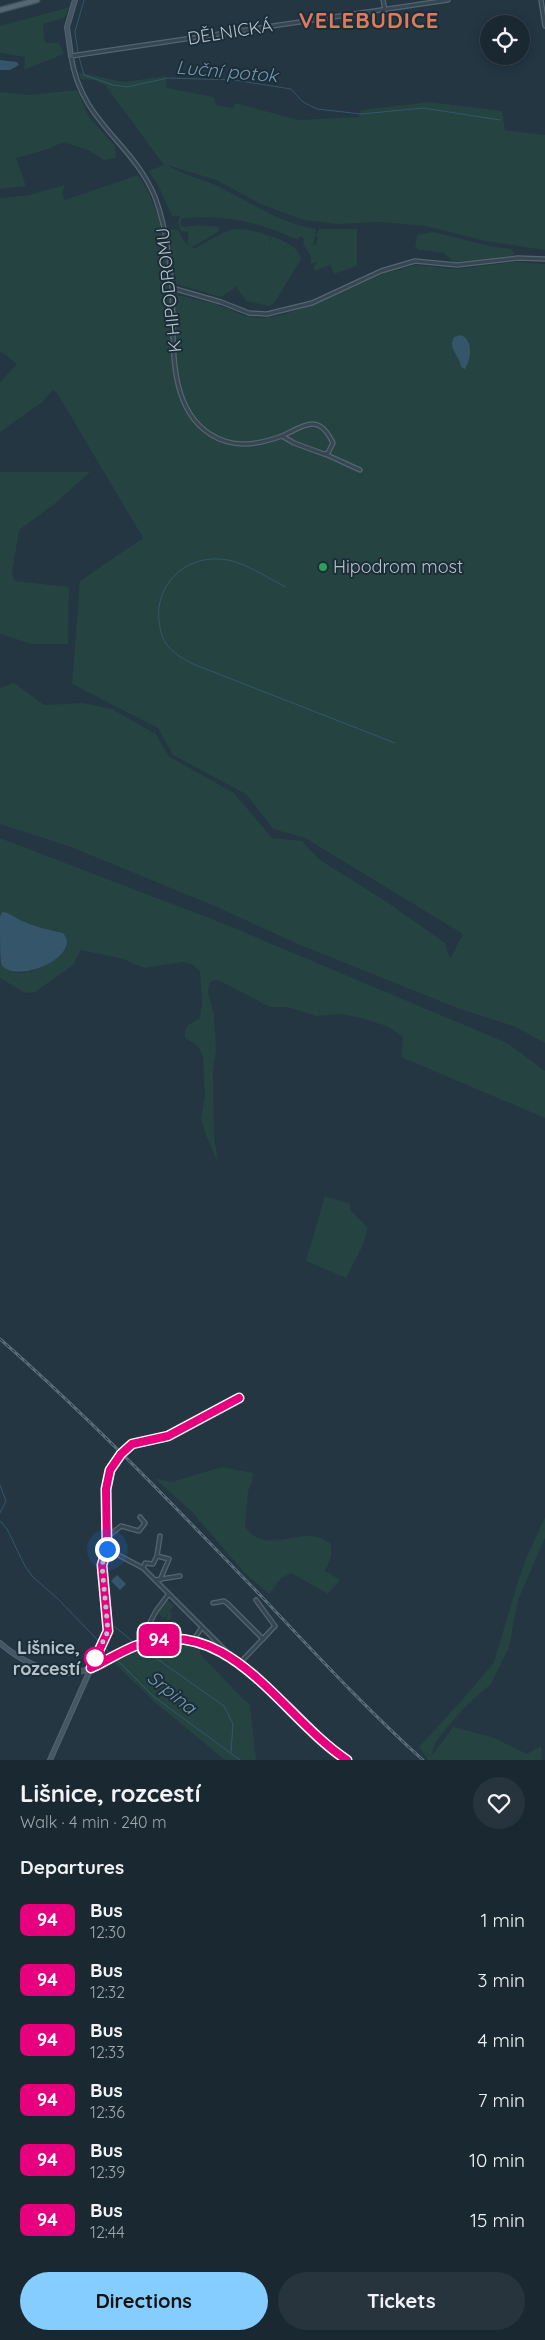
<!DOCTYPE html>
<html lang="en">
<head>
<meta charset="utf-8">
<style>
	:root { --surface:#1a2832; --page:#27343e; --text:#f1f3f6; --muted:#9fa6ac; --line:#38444d; --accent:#86cdff }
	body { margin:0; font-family:Quicksand,sans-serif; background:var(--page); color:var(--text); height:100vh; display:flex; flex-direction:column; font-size:19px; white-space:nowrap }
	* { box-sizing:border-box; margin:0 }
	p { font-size:16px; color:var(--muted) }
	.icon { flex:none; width:28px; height:28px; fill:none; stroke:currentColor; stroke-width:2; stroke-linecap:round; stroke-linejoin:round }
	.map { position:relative; height:1760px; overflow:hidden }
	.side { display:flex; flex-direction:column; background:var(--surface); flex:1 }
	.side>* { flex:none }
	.badge { padding:0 10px; border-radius:8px; font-size:18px; line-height:32px }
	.fabs { position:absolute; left:480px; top:15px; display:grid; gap:10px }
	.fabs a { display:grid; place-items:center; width:50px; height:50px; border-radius:50%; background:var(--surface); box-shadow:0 2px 12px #0003,0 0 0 1px var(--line); font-size:25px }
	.you { position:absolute; width:25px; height:25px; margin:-12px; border:4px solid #fff; border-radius:50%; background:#1a73e8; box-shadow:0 0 0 8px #1a73e833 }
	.map>.badge { position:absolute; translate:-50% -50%; box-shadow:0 0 0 2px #fff }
	h2 { padding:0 20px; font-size:19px; line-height:45px }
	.round { display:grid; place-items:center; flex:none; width:52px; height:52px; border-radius:26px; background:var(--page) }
	.summary { display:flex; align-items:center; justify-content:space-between; height:85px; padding:0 20px }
	h1 { font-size:24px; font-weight:800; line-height:38px }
	.primary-button { display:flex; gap:10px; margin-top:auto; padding:10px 20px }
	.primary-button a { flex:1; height:58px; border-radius:30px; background:var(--accent); color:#111; font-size:20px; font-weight:800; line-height:58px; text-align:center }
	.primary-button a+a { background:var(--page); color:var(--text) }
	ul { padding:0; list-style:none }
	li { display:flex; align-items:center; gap:15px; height:60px; padding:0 20px }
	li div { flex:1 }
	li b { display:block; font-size:19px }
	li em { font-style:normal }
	li .badge { min-width:55px; font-weight:700; text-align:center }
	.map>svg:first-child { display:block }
</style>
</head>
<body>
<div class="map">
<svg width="545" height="1760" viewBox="0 0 545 1760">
	<rect width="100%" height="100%" fill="#233642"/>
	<g fill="#254341">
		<polygon points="70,7 64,18 43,24 45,43 59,43 64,54 24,70 25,57 0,53 0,26"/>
		<path d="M 78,72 L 124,82 L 166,76 L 167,88 L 214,97 L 216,105 L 233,108 L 236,103 L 298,120 L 358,117 L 361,110 L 430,102 L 502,111 L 505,130 L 545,135 L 545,250 L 485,241 L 426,226 L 381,222 L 337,224 L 304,220 L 263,205 L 216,180 L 167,165 C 179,173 198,178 213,184 C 247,200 278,223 316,229 L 313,245 L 316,245 L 318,237 L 315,236 L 319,229 L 357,229 L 357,266 L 334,274 L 330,265 L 315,271 L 313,267 L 317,262 L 311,264 L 311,256 L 303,244 L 304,239 L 301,236 L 298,239 L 293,238 C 261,222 217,213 181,219 L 181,225 L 184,227 L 199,225 L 220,227 L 218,232 L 192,247 L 194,249 C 229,230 229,222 270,236 L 269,246 L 271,236 C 283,241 299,246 301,259 L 275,302 L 270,306 L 246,301 L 237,288 L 239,285 L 221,297 L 176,284 L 169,229 L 178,230 L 184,241 L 189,246 L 187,242 L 189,235 L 188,232 L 181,231 L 178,222 L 180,216 L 172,216 L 158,185 L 148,171 L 164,165 L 105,85 L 93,80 L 81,79 Z"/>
		<polygon points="77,90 89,117 115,146 116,158 104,160 88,150 64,142 45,150 16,158 26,186 0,189 0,92 29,95"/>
		<path d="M 138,175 C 164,213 165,248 169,293 L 216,304 L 245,316 L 260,318 L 277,316 L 308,307 L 385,273 L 417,265 L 456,269 L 515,262 L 545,264 L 545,1043 L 516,1027 L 457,1008 L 293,942 L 217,907 L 71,847 L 0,824 L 0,688 L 14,683 L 44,705 L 83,703 L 112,709 L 156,734 L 168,756 L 234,793 L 272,838 L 302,841 L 320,860 L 387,902 L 445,943 L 450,959 L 463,934 L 305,838 L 273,829 L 246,794 L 173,755 L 158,728 L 72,684 L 80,581 L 143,538 L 57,393 L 53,390 L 41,403 L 0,432 L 0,382 L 17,364 L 0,351 L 0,198 L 29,195 L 65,185 L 62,194 L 65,200 Z"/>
		<polygon points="433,232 489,246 511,249 515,254 511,256 453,262 444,253 419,250 415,247 417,235"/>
		<polygon points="0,472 90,472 52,506 19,530 12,573 15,581 69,587 68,644 32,644 0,634"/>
		<path d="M 0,838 L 222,923 L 507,1043 L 545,1071 L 545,1118 L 401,1057 L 403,1037 L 389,1027 L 361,1018 L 341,1014 L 316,1016 L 287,1007 L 270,1007 L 218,980 L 210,982 L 208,991 L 214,1015 L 216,1050 L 213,1072 L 214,1136 L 218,1162 L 206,1135 L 201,1118 L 205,1096 L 203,1056 L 198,1046 L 185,1038 C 183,1024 192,1024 200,1018 L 202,1003 L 200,971 L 191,964 L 183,962 L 144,968 L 123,959 L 81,950 L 73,965 L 35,992 L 25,993 L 0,978 L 0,962 C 5,968 13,973 21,973 C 32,974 62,958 66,948 L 63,933 C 49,930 34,926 20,920 C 14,917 9,912 2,912 L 0,917 Z"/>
		<polygon points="325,1196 350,1204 350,1210 368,1228 363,1245 346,1278 306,1261"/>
		<path d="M 222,1467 L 253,1473 L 252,1482 L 248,1491 L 245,1526 C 260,1550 285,1537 306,1536 C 315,1535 324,1539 331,1544 L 331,1557 L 325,1571 L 340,1580 L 328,1594 L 291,1573 L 281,1578 L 269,1594 L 244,1572 L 191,1511 L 154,1478 L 171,1482 Z"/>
		<polygon points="545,1517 545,1538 518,1600 509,1647 491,1684 466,1706 444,1731 435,1743 431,1757 453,1727 492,1737 527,1754 541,1746 542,1760 428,1760 419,1747 462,1700 494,1662 518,1581 527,1556"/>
		<polygon points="167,1600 174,1605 169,1612 172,1612 171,1619 168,1620 166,1619 168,1614 164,1618 157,1613"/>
		<polygon points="166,1644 190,1644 205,1648 200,1650 200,1654 245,1701 250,1704 256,1760 225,1760 157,1704 112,1661 130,1652"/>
	</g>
	<g fill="#35566a">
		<polygon points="0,60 17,62 19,65 10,70 0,70"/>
		<path d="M 461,335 C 474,341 471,359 465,369 L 461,367 C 460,355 447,349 454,337 Z"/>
		<path d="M 2,912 C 9,912 14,917 20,920 C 34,926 48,930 63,933 C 84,957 12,987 1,963 C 0,955 0,927 0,917 Z"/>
		<polygon points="117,1575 126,1584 120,1590 111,1581"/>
	</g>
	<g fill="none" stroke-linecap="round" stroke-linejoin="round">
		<g stroke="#35566a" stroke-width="1">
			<polyline points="78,52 75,32 84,0"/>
			<polyline points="79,57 84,75 113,85 127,87 168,78 234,80 291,89 303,102 317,109 361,114 423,108 500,120"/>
			<path d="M 286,587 C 265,577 243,560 219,559 C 183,557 155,586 159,621 C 160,630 162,639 168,646 C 174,654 184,659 193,664 L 395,743"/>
			<polyline points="0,1485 6,1501 0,1513"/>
			<polyline points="0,1521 7,1529 25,1566 33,1577 58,1599 112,1655"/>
			<polyline points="109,1622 137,1645"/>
			<polyline points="140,1647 224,1706 233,1724 231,1752"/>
			<polyline points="115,1658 153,1696 240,1760"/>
		</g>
		<g stroke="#55656f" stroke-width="5.5">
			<g id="street">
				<polyline points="383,0 385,10"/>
				<polyline points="541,0 545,26"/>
				<polyline points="172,288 221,302 249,313 267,314 312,303 381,271 415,261 457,265 518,258 545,259"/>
				<path d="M 282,436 C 306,425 319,413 333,443 L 328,453 L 324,454 L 294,443 L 282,436 C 257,445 233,449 210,434 C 165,405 175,337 172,290 C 170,259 166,226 155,197 C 132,141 81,123 71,56 L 448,0"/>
				<polyline points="325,454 360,470"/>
				<polyline points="106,1538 121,1526 139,1531 145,1523 140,1517"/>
				<polyline points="107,1549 143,1568 229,1654"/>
				<polyline points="157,1556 169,1559 160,1580"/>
				<polyline points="143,1568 145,1563 153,1564 157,1556 160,1536"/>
				<polyline points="155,1580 180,1576"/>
				<polyline points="213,1603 224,1601 228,1604 263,1639"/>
				<polyline points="146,1630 156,1611 168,1595"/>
				<polyline points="193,1641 202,1627"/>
				<polyline points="240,1663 275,1626 256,1600"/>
				<polyline points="91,1668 108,1631 102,1565 107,1549 107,1489 110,1470 121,1454 132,1444 167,1436 239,1398"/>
			</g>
		</g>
		<g stroke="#55656f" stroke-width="6">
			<g id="secondary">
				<polyline points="71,56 67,27 75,0"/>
				<path d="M 0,1643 C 17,1658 45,1674 69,1673 C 94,1672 113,1655 136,1646 C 171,1633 210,1640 240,1663 L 332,1750 L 347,1760"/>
				<polyline points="50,1760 91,1668"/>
			</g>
		</g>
		<g stroke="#41515b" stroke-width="7">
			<polyline id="primary" points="0,10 37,0"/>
		</g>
		<use href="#street" stroke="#374752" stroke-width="3"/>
		<use href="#secondary" stroke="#455765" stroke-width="4"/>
		<use href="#primary" stroke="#556772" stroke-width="4.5"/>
		<g stroke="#596d79" stroke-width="3">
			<path id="rail" d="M 0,1339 C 92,1420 176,1508 261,1596 C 314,1652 366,1709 423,1760"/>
		</g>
		<use href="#rail" stroke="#1c2d37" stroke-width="1" stroke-dasharray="4" stroke-linecap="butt"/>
	</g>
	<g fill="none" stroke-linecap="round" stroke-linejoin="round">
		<g stroke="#fff" stroke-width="11">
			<path id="line" d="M 239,1398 L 168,1436 L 132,1444 L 121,1454 L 110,1470 L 106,1489 L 107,1549 L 102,1565 L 108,1631 L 91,1668 C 106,1661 120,1652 135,1646 C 229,1610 281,1717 347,1760"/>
		</g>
		<use href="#line" stroke="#e6007e" stroke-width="8"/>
		<polyline stroke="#b4c2cc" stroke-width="5" stroke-dasharray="0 9" points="95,1658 108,1631 102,1565 107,1549"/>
	</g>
	<circle fill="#2e9e5b" stroke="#1c2d37" stroke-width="2" cx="323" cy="567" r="5"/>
	<circle fill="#fff" stroke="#e6007e" stroke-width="2.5" cx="95" cy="1658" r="10"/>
	<g text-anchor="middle" stroke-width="4" stroke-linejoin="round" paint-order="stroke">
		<g font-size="18" fill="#b4c2cc" stroke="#1c2d37">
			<text transform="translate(230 32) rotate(-9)" y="6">DĚLNICKÁ</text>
			<text transform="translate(169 290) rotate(-96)" y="6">K HIPODROMU</text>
		</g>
		<g font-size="18" fill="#b4c2cc" stroke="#1c2d37" text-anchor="start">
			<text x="333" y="573">Hipodrom most</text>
		</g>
		<g font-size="18" font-weight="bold" fill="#b4c2cc" stroke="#1c2d37" text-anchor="end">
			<text x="80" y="1654">Lišnice,<tspan x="80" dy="21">rozcestí</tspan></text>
		</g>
		<g font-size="19" font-style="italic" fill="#719ab2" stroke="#1c2d37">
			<text transform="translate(227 71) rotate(5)" y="7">Luční potok</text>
			<text transform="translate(172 1692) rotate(39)" y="7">Srpina</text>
		</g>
		<g font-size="22" font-weight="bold" letter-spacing="1" fill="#df7b5c" stroke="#1c2d37">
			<text x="369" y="28">VELEBUDICE</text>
		</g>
	</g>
</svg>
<div class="fabs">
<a><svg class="icon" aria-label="locate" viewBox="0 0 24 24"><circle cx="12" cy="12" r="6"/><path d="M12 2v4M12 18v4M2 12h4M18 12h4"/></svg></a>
</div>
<div class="you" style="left:107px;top:1549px"></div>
<b class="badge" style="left:159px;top:1640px;background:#e6007e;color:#fff">94</b>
</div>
<section class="side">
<div class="summary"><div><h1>Lišnice, rozcestí</h1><p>Walk · 4 min · 240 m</p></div><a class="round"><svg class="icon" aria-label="heart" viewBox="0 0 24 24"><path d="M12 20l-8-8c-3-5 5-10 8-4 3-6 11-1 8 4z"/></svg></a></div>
<h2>Departures</h2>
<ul>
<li><span class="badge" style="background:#e6007e;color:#fff">94</span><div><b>Bus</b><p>12:30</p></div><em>1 min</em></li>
<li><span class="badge" style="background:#e6007e;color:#fff">94</span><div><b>Bus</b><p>12:32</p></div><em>3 min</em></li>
<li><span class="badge" style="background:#e6007e;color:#fff">94</span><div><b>Bus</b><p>12:33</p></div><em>4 min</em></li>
<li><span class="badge" style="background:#e6007e;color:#fff">94</span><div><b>Bus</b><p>12:36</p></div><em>7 min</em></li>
<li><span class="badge" style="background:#e6007e;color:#fff">94</span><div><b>Bus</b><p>12:39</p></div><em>10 min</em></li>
<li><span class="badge" style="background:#e6007e;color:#fff">94</span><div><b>Bus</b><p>12:44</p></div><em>15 min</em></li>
</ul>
<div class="primary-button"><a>Directions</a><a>Tickets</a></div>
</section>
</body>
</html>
